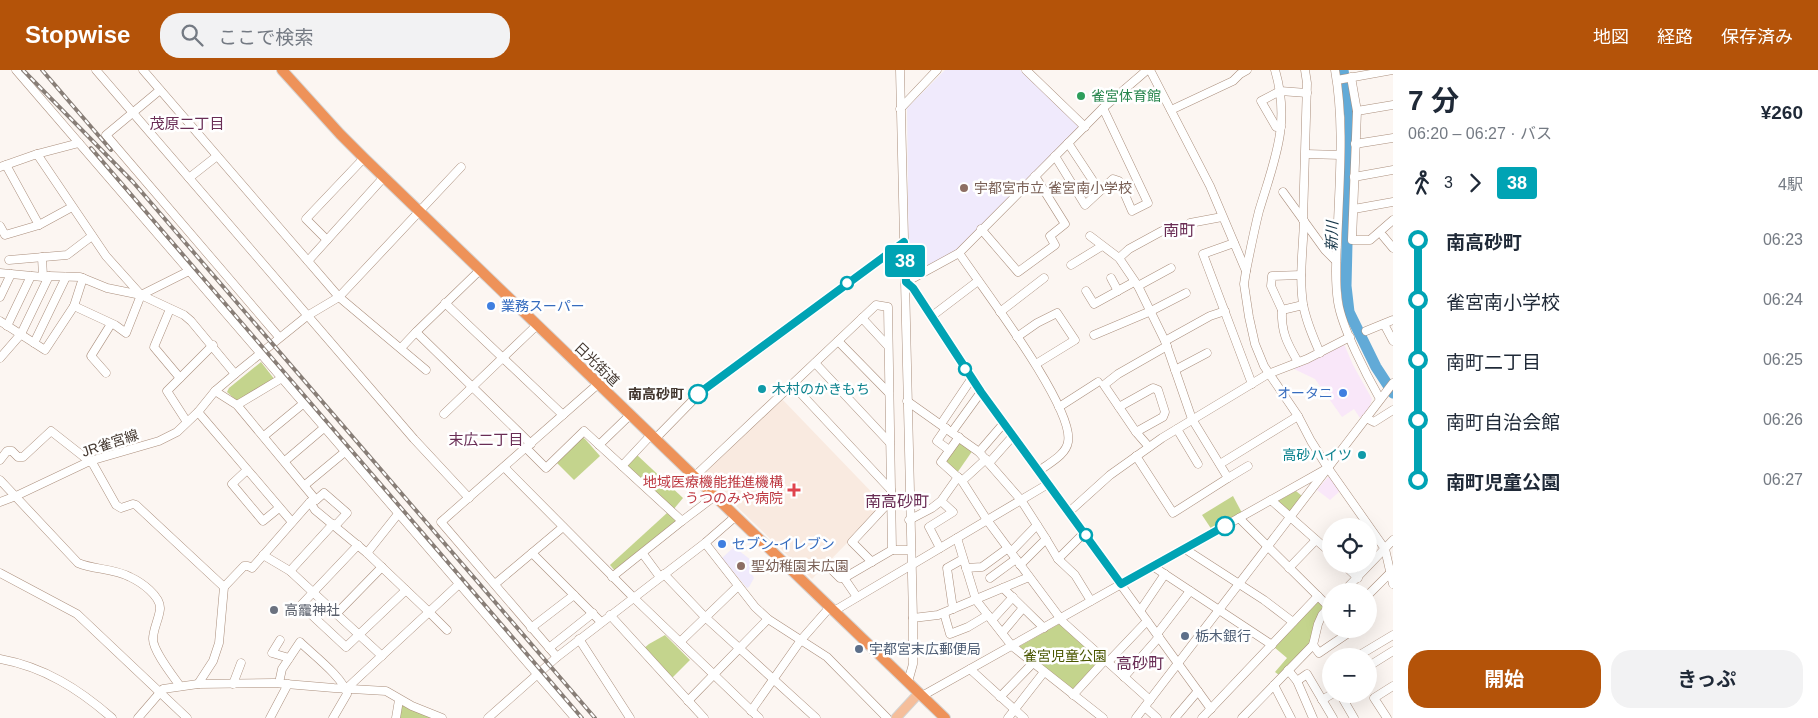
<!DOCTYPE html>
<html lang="ja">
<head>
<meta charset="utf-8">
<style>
	:root { --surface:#fff; --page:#f2f2f3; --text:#1f2937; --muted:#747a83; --accent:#b45309 }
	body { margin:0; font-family:Arial,"Noto Sans JP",sans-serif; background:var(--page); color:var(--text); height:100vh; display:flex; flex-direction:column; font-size:19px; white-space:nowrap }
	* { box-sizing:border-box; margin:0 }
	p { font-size:16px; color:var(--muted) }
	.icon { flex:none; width:28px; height:28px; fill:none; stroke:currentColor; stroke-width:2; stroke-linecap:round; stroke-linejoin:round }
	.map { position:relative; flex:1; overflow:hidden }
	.side { display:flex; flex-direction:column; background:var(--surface); width:425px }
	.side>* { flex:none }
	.badge { padding:0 10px; border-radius:4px; font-size:18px; line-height:32px }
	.buttons { position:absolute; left:1322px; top:448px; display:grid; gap:10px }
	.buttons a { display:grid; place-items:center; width:55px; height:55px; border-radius:50%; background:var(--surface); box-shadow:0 5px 20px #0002; font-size:25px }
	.map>.badge { position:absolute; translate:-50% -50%; box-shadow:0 0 0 2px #fff }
	.legs { display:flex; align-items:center; gap:8px; height:55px; padding:0 15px; font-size:16px }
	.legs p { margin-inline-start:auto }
	.summary { display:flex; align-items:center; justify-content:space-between; height:85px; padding:0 15px }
	h1 { font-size:28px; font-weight:700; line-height:38px }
	.primary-button { display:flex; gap:10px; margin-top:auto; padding:10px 15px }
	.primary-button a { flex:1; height:58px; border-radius:20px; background:var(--accent); color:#fff; font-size:20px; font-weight:700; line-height:58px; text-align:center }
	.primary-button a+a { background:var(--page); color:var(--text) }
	ul { padding:0 15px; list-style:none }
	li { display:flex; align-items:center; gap:18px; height:60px; font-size:19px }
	li i { display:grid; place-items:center; width:8px; height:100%; margin:0 6px; background:currentColor }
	li i::after { content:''; width:12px; height:12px; margin:-6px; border:4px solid; border-radius:50%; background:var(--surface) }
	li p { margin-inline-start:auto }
	li:first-child i { background:linear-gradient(#0000 50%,currentColor 0) }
	li:last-child i { background:linear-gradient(currentColor 50%,#0000 0) }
	header { display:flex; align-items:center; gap:30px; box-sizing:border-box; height:70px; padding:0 25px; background:var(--accent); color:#fff }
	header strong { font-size:24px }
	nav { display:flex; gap:28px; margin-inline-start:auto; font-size:18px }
	.search { width:350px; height:45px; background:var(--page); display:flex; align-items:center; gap:12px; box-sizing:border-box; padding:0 18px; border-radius:20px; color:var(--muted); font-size:19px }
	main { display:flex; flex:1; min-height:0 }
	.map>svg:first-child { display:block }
</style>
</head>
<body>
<header>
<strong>Stopwise</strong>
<div class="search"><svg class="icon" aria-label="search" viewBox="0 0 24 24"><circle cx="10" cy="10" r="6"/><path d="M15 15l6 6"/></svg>ここで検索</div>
<nav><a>地図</a><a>経路</a><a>保存済み</a></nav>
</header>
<main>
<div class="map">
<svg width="1393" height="648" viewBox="0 0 1393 648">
	<rect width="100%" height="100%" fill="#fcf6f2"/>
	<g fill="#f9e7f9">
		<polygon points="1344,274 1353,295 1372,329 1369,338 1360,348 1354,339 1342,347 1315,309 1294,299 1296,297"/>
		<polygon points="1328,407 1330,407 1340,421 1330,430 1317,420"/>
	</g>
	<polygon fill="#f9eae0" points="782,329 884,435 812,509 703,404 703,402"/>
	<g fill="#f0eafc">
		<polygon points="945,0 1020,0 1079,57 958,180 911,206 909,203 907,38"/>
		<polygon points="734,477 755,493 749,499 754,508 749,517 747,518 722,488"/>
	</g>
	<g fill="#c4d48d">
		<polygon points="261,292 275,310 238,332 227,322 229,318"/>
		<polygon points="582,367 585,369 600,386 574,410 557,393"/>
		<polygon points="959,370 973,380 957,403 943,391"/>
		<polygon points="637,385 683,428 673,440 625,398"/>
		<polygon points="1296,421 1302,426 1289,443 1276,432"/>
		<polygon points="1233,426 1242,443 1212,460 1202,445"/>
		<polygon points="667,443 675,449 675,453 615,501 610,495"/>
		<polygon points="1319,530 1327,536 1311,572 1279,605 1275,602 1287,588 1274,577"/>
		<polygon points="1059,554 1062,555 1102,590 1073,621 1019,578 1020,576"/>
		<polygon points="665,565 690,590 671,609 643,579 649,574"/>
		<polygon points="400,634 435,648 397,648"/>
	</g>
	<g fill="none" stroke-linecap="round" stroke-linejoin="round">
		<polyline stroke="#62aad7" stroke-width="11" points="1343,0 1350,47 1346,216 1349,242 1376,297 1393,323"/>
		<g stroke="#ab8f7d" stroke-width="9">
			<g id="minor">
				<polyline points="16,0 575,648"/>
				<polyline points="96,0 414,369 469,428"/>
				<polyline points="143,0 339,227 426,300"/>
				<polyline points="900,0 913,548 913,594 908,612"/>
				<polyline points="1026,0 1085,57"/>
				<polyline points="1150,0 1210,116 1246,201 1244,214 1249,247 1255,274 1264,296 1298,346 1311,371 1328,398 1385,479 1393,514"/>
				<path d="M 1335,0 C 1344,50 1340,102 1338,152 C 1337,178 1334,206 1338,232 C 1342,258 1367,306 1380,329"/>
				<polyline points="1351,7 1357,41 1352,170 1370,170 1393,150"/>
				<polyline points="1337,10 1393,0"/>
				<polyline points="160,20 106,65 279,267"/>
				<polyline points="900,39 937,0"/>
				<polyline points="1171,40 1233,11 1240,4 1247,0"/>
				<polyline points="1357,41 1393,35"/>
				<polyline points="1281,57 1276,57 1261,31 1280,21 1307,23"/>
				<polyline points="1068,73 1099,120"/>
				<polyline points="1355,74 1393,68"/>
				<polyline points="37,84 79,73"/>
				<polyline points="1306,84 1340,85"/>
				<polyline points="1055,86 1085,135 1113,109 1119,111 1132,141 1148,133 1103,38"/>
				<polyline points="6,95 39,155"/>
				<polyline points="0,97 37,84 106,186 141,225"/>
				<polyline points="1354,107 1393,100"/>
				<polyline points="189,108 217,86"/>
				<polyline points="1283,122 1325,180 1336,191"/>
				<polyline points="1354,139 1393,132"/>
				<polyline points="1303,150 1307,13 1305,0"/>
				<path d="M 1304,151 C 1303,179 1299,207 1303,234 C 1306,251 1313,267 1320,283"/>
				<polyline points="1190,153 1222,147"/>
				<polyline points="0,156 5,165 39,155 72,137"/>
				<polyline points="981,159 1018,202 1055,175 1050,166 1065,154 1035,106"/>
				<polyline points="1090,166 1119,188 1138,216 1165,271 1192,349 1228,408 1173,443 1136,386"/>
				<polyline points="1383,166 1393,178"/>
				<polyline points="327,170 306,149 364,88"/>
				<polyline points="1234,173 1203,184 1252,314"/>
				<path d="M 959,183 C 981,216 1075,338 1068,372 C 1066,385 1049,393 1039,401"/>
				<polyline points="42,187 43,207"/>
				<polyline points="1119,188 1129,179 1162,161"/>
				<polyline points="9,190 67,185 92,166"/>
				<polyline points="308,191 384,107"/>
				<polyline points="1071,195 1102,176"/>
				<path d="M 1246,201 C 1250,181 1254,161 1259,141 C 1274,91 1291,54 1275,0"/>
				<polyline points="0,203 43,207 49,206 80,207 107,218 141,225 184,245 191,251 235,304"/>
				<polyline points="1301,205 1272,206 1271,216 1282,240 1303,235"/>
				<polyline points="83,208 74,236 115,255 126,263 141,225 189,201"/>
				<polyline points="1111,208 1118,221"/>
				<polyline points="906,212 913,218 981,322 1211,639"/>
				<polyline points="906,212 959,183 1103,38 1147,0"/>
				<polyline points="1138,216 1171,198"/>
				<polyline points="1086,221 1094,234 1134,212"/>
				<polyline points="0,227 11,204"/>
				<polyline points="445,233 563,345"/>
				<polyline points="170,239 154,277 180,308"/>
				<path d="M 1282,240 C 1281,262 1287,273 1298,292"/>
				<polyline points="1000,242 1044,208"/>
				<polyline points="932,246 978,211"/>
				<polyline points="862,248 887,275"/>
				<polyline points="0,251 45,280 74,236"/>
				<polyline points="1384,254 1393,271"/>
				<polyline points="7,256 31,206"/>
				<polyline points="1366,261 1393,250"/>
				<polyline points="416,262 480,200"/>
				<polyline points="1094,265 1151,241 1186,223"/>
				<polyline points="1017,267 1037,253 1057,243 1075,270 1036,294"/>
				<polyline points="838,271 889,323"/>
				<polyline points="1165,271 1210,246 1225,241"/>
				<polyline points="34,273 66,207"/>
				<polyline points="401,278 416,262 531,374"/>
				<polyline points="0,288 21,264 49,206"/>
				<polyline points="815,293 890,373"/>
				<polyline points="1175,300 1207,283"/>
				<polyline points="106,303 91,286 111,254"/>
				<polyline points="792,314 891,420"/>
				<polyline points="215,321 237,335 316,430 310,432 315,440 367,483 429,542 346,619"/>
				<polyline points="907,331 979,382 1021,430 1046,469 1020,495"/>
				<polyline points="237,335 282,308"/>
				<polyline points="1059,337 1098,312"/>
				<polyline points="1119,337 1153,318 1158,320 1165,342 1163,347 1136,362"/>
				<polyline points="198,342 292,452"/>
				<polyline points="444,344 537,255"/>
				<polyline points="1366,348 1374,352 1393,340"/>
				<polyline points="187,352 167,321 213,275"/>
				<polyline points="941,354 972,308"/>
				<polyline points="946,358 937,371 949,380"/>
				<polyline points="1177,359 1198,394"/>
				<polyline points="952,362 981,322"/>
				<polyline points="264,366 304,333"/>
				<polyline points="959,367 941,392 962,411 987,450 1063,552 1150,630"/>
				<polyline points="655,369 699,324 904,172"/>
				<polyline points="599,375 630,345"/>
				<polyline points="1149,377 1136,362 1104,315 1118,304 1167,276"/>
				<polyline points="526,378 546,398 584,361 682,451 612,507"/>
				<polyline points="979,382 1004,353"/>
				<polyline points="0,390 7,381 12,381 18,387 23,387 51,361 93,394 116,435 121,438 133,434 136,435 224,517"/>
				<polyline points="285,391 325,357"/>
				<polyline points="989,393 1013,366"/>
				<polyline points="1220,394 1298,346"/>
				<polyline points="622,396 651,365"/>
				<polyline points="504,397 634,528 759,648"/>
				<polyline points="247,400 232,414 263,451 279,438"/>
				<polyline points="695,406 876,235 888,237 892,480 844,508 857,527"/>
				<polyline points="1228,408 1248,396"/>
				<path d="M 0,410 L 78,493 C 95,500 113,498 130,507 C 141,512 161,526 160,539 C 159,549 153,559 153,569 C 153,581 173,606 180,616"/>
				<polyline points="962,411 986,389"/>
				<polyline points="305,415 346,381"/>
				<polyline points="316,430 324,423 347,443 335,456"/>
				<polyline points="1271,430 1331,483"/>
				<polyline points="0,432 16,426 90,391 159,371 177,362 198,342 215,321 235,304 307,246 339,227 461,97"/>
				<polyline points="1069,442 1110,405 1162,368 1268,304 1307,289 1350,267"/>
				<polyline points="1239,448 1329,537"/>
				<polyline points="909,450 932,438 941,431 958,407"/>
				<polyline points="682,451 715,426"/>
				<polyline points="957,468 976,530 1012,576 1103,648"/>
				<polyline points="1046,469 1058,489 1075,505 1091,531"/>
				<polyline points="705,473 755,537 768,549 827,587 887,648"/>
				<polyline points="358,475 302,534 302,536 346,577 406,520"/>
				<polyline points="940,478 929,457 953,442 941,431"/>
				<polyline points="1185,479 1264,530 1293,552"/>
				<polyline points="892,480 911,480"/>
				<polyline points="1011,482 1037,455"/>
				<polyline points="367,483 398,444"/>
				<polyline points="532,483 601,552"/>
				<polyline points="643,484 660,507"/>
				<polyline points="263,485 290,501 382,586"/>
				<polyline points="1058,489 1084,463"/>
				<polyline points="872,492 852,472 891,430"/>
				<polyline points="1343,494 1358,508"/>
				<polyline points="828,496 840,508 844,508"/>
				<polyline points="1154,497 1272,575"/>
				<polyline points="966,498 982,497 1008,478"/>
				<polyline points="1289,498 1316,470"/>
				<polyline points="290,501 333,454"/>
				<polyline points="0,503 77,544 187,648"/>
				<polyline points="664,504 705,547 816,648"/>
				<polyline points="990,508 1016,489"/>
				<polyline points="495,514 563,457"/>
				<polyline points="1003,518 1044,558"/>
				<polyline points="1344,521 1393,470"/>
				<polyline points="1369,524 1391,502"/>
				<polyline points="953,539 947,498 963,489"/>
				<polyline points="834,541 1048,414"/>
				<polyline points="1140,541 1165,504"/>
				<polyline points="337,543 382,497"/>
				<polyline points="944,543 950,564 968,557 988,545"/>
				<polyline points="610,545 704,648"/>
				<polyline points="913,548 938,545 1029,507"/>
				<polyline points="992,550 1013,527"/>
				<polyline points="531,558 574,525"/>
				<polyline points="447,560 429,542 459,514"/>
				<polyline points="1002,563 1023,538"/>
				<polyline points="1157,564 1190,521"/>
				<polyline points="579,569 630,648"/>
				<polyline points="280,570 272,583 289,588"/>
				<polyline points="680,572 738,516"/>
				<polyline points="1313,575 1319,583 1347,564"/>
				<polyline points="549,578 593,543"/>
				<polyline points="1358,586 1393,565"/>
				<polyline points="557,587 441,452 598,314"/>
				<path d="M 0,589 C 44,597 79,619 112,648"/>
				<polyline points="1108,592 1147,551"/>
				<polyline points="1369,596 1393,581"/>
				<polyline points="970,599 1024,648"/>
				<polyline points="1288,600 1297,611 1307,604 1333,648"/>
				<polyline points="1124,607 1159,567"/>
				<polyline points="1297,611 1313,648"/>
				<path d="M 279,613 L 282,599 L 300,572 C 312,584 344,608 347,624 L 333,648"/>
				<polyline points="198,614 213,591 219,573 224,517 244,496 248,496 252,498 310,432"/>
				<polyline points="233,614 241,593"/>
				<polyline points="1274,615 1291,648"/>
				<polyline points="1340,624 1354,648"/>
				<polyline points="1073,625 1105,590"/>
				<polyline points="922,626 1328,398"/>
				<polyline points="1000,627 1033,593"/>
				<polyline points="1322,630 1332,624"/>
				<polyline points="688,631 768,549"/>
				<polyline points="1145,637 1157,648"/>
				<polyline points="751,641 801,570 830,537"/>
				<polyline points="138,648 163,619 198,614 274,613 334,618 386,621 412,636 442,648"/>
				<polyline points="270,648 288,614"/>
				<polyline points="396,648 399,630"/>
				<polyline points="488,648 557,587 705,473 736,446"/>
				<polyline points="1008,648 1044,602"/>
				<polyline points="1136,648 1393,313"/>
				<polyline points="1175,648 1198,621"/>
				<polyline points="1202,648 1318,526"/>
				<polyline points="1242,648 1313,575 1318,554 1322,545 1331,535"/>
				<polyline points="1387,648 1374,628 1393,616"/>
			</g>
		</g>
		<g stroke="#d5d3d1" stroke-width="11">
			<polyline id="major" points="896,648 919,623"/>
		</g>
		<g stroke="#d5d3d1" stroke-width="12">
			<polyline id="highway" points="282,0 340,64 364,88 945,648"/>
		</g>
		<use href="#minor" stroke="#fff" stroke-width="8"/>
		<use href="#major" stroke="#f5be9b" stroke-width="9"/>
		<use href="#highway" stroke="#ee9259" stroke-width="10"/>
		<g stroke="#887e77" stroke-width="4">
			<g id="rail">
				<polyline points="23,0 133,112 595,648"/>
				<polyline points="42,0 111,80"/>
				<polyline points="91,78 582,648"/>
			</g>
		</g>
		<use href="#rail" stroke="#fff" stroke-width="2" stroke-dasharray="5.5" stroke-linecap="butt"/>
	</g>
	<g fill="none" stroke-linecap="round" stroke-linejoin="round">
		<g stroke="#fff" stroke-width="11">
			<polyline id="line-1" points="698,324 904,172 906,212 913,218 981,322 1121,514 1225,456"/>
		</g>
		<use href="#line-1" stroke="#00a3b4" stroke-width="8"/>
	</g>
	<circle fill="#2e9e5b" stroke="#fff" stroke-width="2" cx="1081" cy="26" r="5"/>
	<g fill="#8d6e63" stroke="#fff" stroke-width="2">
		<circle cx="964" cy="118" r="5"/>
		<circle cx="741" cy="496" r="5"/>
	</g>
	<g fill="#fff" stroke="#00a3b4" stroke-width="2.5">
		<circle cx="847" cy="213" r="6"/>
		<circle cx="965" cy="299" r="6"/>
		<circle cx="698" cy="324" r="9"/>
		<circle cx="1225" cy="456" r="9"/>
		<circle cx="1086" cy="465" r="6"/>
	</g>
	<g fill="#3f7fe0" stroke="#fff" stroke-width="2">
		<circle cx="491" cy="236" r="5"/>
		<circle cx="1343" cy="323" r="5"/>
		<circle cx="722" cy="474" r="5"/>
	</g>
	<g fill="#0f9aa8" stroke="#fff" stroke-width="2">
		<circle cx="762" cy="319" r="5"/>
		<circle cx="1362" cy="385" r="5"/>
	</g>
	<path fill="#e0444e" stroke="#fff" stroke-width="2" d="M791.5 412.5h5v5h5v5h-5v5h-5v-5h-5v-5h5z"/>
	<circle fill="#6b7280" stroke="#fff" stroke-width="2" cx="274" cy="540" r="5"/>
	<g fill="#5c6f8a" stroke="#fff" stroke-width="2">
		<circle cx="1185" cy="566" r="5"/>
		<circle cx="859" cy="579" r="5"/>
	</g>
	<g text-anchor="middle" stroke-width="5" stroke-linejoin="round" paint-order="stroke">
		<g font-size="14" fill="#27864d" stroke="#fff" text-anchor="start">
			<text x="1091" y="31">雀宮体育館</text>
		</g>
		<g font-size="14" fill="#785e54" stroke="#fff" text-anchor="start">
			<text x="974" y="123">宇都宮市立 雀宮南小学校</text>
			<text x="751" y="501">聖幼稚園末広園</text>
		</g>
		<g font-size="14" fill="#366cbe" stroke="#fff" text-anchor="start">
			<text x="501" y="241">業務スーパー</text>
			<text x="1333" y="328" text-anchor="end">オータニ</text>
			<text x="732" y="479">セブン-イレブン</text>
		</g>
		<g font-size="14" fill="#42362e" stroke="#fff">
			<text transform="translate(597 294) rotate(44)" y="5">日光街道</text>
			<text transform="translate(110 373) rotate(-18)" y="5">JR雀宮線</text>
		</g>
		<g font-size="14" fill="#0d838f" stroke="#fff" text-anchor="start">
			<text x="772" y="324">木村のかきもち</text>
			<text x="1352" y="390" text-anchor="end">高砂ハイツ</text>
		</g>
		<g font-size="14" font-weight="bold" fill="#42362e" stroke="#fff" text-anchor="end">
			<text x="684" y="329">南高砂町</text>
		</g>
		<g font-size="14" fill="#be3a42" stroke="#fff" text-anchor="end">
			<text x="783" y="417">地域医療機能推進機構<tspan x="783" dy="16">うつのみや病院</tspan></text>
		</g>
		<g font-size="14" fill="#5b616d" stroke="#fff" text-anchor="start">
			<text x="284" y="545">高靇神社</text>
		</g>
		<g font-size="14" fill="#4e5e75" stroke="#fff" text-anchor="start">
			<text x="1195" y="571">栃木銀行</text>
			<text x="869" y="584">宇都宮末広郵便局</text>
		</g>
		<g font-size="14" fill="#4a5700" stroke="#fff">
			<text x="1065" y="591">雀宮児童公園</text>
		</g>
		<g font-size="15" fill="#692d55" stroke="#fff">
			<text x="187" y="59">茂原二丁目</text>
			<text x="486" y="375">末広二丁目</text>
		</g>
		<g font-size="15" font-style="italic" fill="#153548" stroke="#fff">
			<text transform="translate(1332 166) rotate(-88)" y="5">新川</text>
		</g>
		<g font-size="16" fill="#692d55" stroke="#fff">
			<text x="1179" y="166">南町</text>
			<text x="897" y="437">南高砂町</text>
			<text x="1140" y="599">高砂町</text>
		</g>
	</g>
</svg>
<div class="buttons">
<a><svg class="icon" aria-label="locate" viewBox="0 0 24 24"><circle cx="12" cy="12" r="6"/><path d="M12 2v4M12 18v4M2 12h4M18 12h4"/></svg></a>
<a>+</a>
<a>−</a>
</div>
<b class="badge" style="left:905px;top:191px;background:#00a3b4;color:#fff">38</b>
</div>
<section class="side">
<div class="summary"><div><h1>7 分</h1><p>06:20 – 06:27 · バス</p></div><b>¥260</b></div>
<div class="legs"><svg class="icon" aria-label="walk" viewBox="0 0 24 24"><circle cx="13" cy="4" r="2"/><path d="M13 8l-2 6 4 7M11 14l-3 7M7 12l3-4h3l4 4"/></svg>3<svg class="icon" aria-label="forward" viewBox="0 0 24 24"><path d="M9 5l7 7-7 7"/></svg><b class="badge" style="background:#00a3b4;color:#fff">38</b><p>4駅</p></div>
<ul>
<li><i style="color:#00a3b4"></i><b>南高砂町</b><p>06:23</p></li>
<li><i style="color:#00a3b4"></i><span>雀宮南小学校</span><p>06:24</p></li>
<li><i style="color:#00a3b4"></i><span>南町二丁目</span><p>06:25</p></li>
<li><i style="color:#00a3b4"></i><span>南町自治会館</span><p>06:26</p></li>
<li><i style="color:#00a3b4"></i><b>南町児童公園</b><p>06:27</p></li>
</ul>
<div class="primary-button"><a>開始</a><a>きっぷ</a></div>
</section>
</main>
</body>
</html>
